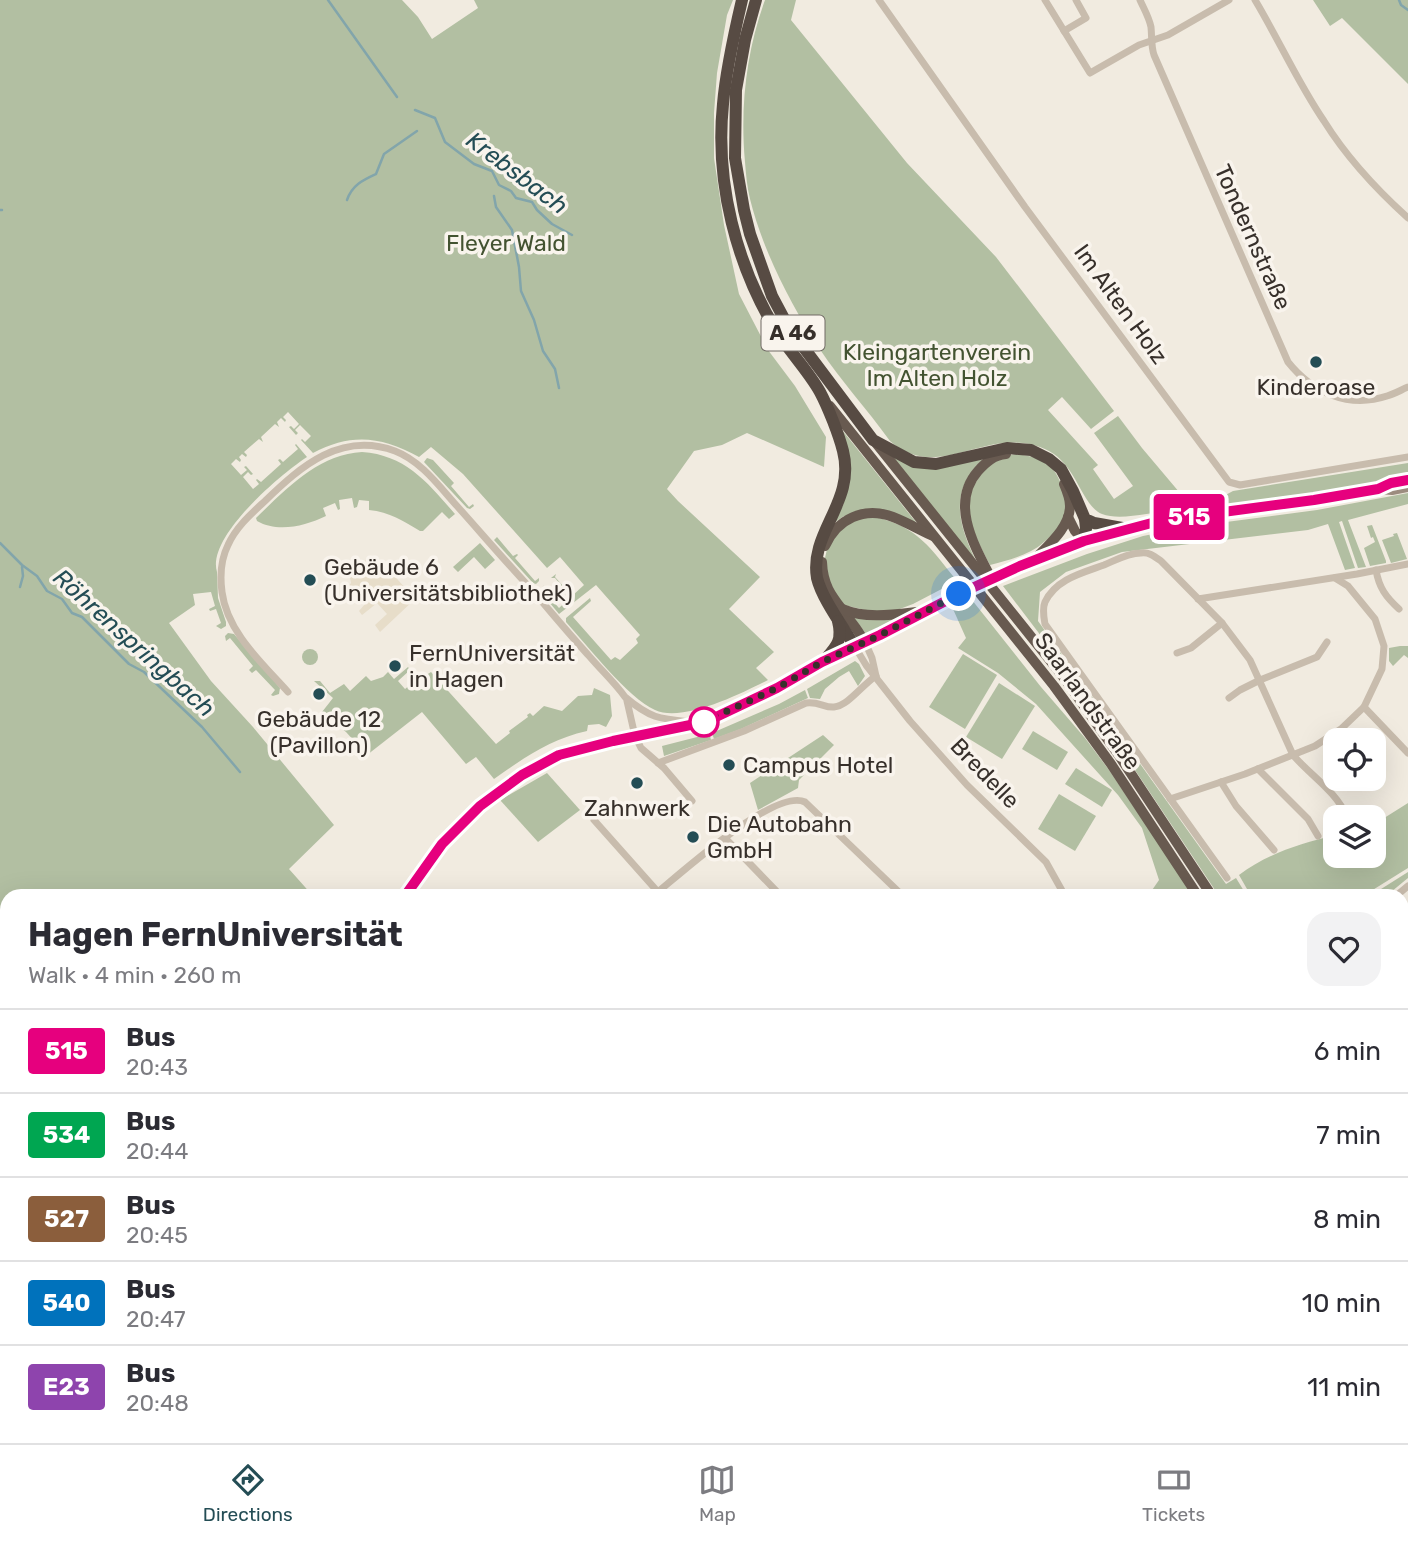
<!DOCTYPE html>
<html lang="en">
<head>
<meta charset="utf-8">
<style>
	:root { --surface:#fff; --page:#f2f2f3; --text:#2b2b33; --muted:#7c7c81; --line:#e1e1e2; --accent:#244d55 }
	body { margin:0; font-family:Rubik,sans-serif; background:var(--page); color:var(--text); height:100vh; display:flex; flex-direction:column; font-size:26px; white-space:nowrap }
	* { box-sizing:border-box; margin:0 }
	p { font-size:23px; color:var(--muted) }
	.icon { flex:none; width:38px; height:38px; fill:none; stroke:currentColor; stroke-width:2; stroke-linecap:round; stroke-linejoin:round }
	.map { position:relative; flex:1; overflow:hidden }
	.sheet { position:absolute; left:0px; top:889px; width:1409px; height:555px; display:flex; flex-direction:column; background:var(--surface); border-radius:21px 21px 0 0; box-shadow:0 7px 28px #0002 }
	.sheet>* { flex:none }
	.badge { padding:0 14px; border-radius:5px; font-size:24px; line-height:46px }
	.buttons { position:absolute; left:1323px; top:728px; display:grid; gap:14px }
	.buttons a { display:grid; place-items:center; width:63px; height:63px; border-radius:14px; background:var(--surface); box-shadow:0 7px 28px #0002; font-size:35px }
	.you { position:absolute; width:35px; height:35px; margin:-18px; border:5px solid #fff; border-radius:50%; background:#1a73e8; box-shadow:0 0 0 10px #1a73e833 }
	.map>.badge { position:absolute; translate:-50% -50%; box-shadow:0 0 0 4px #fff }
	.round { display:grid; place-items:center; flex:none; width:74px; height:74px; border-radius:21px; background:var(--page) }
	.headline { display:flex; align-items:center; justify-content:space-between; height:119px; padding:0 28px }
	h1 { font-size:33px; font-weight:700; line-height:52px }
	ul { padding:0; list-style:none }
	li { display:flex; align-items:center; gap:21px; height:84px; padding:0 28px; border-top:2px solid var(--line) }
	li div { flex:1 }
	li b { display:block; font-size:26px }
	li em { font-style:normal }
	li .badge { min-width:77px; font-weight:700; text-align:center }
	.dock { display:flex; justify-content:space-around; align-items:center; height:98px; border-top:2px solid var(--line); background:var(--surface); font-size:19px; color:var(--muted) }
	.dock a { display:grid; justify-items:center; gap:4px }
	.dock .selected { color:var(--accent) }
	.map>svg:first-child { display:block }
</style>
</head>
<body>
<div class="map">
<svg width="1408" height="1443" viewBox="0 0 1408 1443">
	<rect width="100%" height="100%" fill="#f1ebe0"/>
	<g fill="#b2bfa2">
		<path d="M 0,0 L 402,0 L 418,17 L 432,39 L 478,8 L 474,0 L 733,0 L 727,15 L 717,73 L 714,113 L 714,158 L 724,225 L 739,294 L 768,350 L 795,386 L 826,437 L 824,467 L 747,433 L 722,445 L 694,451 L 667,489 L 678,501 L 760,577 L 729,609 L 774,652 L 756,668 L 768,680 C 742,693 683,723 655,710 C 628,698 587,645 566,622 L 566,618 L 590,598 L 591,601 L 573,617 L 611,660 L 615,657 L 620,660 L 638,643 L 636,639 L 640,635 L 596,585 L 559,614 L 540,591 L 544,585 L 542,589 L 559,608 L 571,597 L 555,578 L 551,578 L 556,574 L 555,577 L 572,596 L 584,585 L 560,557 L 547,568 L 463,474 L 431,447 L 419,457 C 381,436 351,433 313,453 L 301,440 L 302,439 L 305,442 L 311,436 L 300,425 L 295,430 L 298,433 L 296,435 L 289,427 L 291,426 L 294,429 L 299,424 L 288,412 L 283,417 L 286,420 L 285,422 L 281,418 L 277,422 L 279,427 L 275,424 L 261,437 L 263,442 L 259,439 L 244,452 L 247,455 L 246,457 L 242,454 L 239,457 L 241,460 L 240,462 L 236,459 L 231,464 L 241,475 L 247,470 L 244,467 L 246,466 L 253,474 L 251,475 L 248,472 L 243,477 L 253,489 L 259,484 L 256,480 L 257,479 L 261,482 L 281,464 L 278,460 L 280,459 L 283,462 L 298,449 L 295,445 L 296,444 L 307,457 C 281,474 206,537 217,572 L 218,598 L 226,622 L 226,626 L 221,629 L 216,626 L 221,623 L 216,609 L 210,611 L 209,609 L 215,606 L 211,592 L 193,594 L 195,605 L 169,623 L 211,681 L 253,727 L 334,825 L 289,869 L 313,896 L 7,896 L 7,1115 L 0,1112 Z"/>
		<path d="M 765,0 L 796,0 L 791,20 L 907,163 L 996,257 L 1114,411 L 1091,429 L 1062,397 L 1048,410 L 1098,465 L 1093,469 L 1114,499 L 1133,486 L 1094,433 L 1118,416 L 1142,448 L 1185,499 L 1220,498 L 1233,491 L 1408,463 L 1408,476 C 1330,491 1250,509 1171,511 C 1152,512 1120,521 1102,514 C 1094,511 1088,502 1084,495 C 1068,466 1059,448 1023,443 C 975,437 933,479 890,441 C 867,409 841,381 819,348 C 790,303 763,251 750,199 C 747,187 746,175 745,162 C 740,108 746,52 765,0 Z"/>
		<polygon points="1313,0 1408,0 1408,84 1342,18 1330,26"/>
		<polygon points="838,425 919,526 902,516 844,516 835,522 844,503"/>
		<path d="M 362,452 C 406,455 428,483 455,514 L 449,519 L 442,512 L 423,531 L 420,531 C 403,521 390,512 369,510 L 369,501 L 359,500 L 357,507 L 354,508 L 352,498 L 339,500 L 340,509 L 338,510 L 335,503 L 323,508 L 326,516 C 305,526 278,533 257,521 L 256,518 C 286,489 319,454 362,452 Z"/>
		<path d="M 1016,454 C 1044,457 1059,467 1064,496 C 1066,505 1066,513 1062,522 C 1059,529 1050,537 1044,542 C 1030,555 1008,560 990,565 C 979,544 963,516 971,491 C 973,486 977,481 979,477 C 987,464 1002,456 1016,454 Z"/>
		<path d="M 891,455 L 907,463 L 981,459 L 982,460 C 949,491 958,524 976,561 Z"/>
		<polygon points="427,458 433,460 454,483 451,486 469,507 473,504 474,506 470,509 467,508 424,462"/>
		<polygon points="1408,493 1408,504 1348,520 1366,567 1358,568 1342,521 1339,522 1355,568 1345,570 1328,524 1308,530 1122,552 1066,572 1040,592 1038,621 1226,884 1236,878 1247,896 1219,896 1079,686 1003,586 1087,554 1143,536 1188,527 1317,510"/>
		<path d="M 874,517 C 918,526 931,549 957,581 L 913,604 L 897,610 L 878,613 L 844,605 L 834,595 L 824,562 L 828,545 L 832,536 L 856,519 Z"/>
		<polygon points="1372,525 1386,561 1386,563 1370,566 1364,548 1375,542 1373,537 1371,538 1367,526"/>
		<polygon points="1397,533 1407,559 1391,563 1382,540 1394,536 1393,534"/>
		<polygon points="497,537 513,556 517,554 518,555 515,558 535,581 539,578 539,581 536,584 533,583 494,540"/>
		<polygon points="480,543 495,560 485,569 474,557 458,572 453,567"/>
		<polygon points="972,600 1041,687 1085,738 1109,770 1194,896 1148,896 1159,880 1142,828 1118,795 1036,704 998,673 958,648 966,638 953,609"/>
		<polygon points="903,615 866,634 854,618"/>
		<polygon points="228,633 234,634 280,688 279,694 273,696 271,695 275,690 256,670 252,673 249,670 253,666 230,638 226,641 225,636"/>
		<polygon points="1400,646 1408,646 1408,658 1404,655 1393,666 1389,661 1389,648"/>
		<circle cx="310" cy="657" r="8"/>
		<polygon points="963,654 997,675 965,729 929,707"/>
		<polygon points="855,661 859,664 865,676 858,686 849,671 839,677 825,689 820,699 810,698 807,689"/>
		<path d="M 408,667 L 410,670 L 398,681 L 405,689 L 417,679 L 420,679 L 431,672 L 496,744 L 510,733 L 509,731 L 528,717 L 527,715 L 530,713 L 533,716 L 544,706 L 562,711 L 578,696 L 592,695 L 594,688 L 610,695 L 612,716 L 606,727 L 599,724 L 588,725 L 587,731 C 550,739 524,758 494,779 L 476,757 L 466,764 L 422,712 L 367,755 L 346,732 L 322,712 L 333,698 L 314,681 L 320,681 L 330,693 L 344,684 L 350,691 L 366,676 L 371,681 L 383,677 L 388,672 L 394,679 Z"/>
		<polygon points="999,683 1035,706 1002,759 966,737"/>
		<polygon points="805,690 808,698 741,729 714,739 712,733 779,704"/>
		<polygon points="1033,731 1068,752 1057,770 1022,749"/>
		<polygon points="705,735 706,737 710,736 711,740 664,756 662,746"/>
		<polygon points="823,735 834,745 799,780 798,788 758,810 750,783"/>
		<polygon points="1076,768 1112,790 1102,807 1065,784"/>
		<polygon points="547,773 580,810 538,842 500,800"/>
		<polygon points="1059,794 1096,816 1075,851 1038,829"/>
		<path d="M 1408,803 L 1408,868 L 1363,896 L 1251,896 L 1239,875 C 1268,853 1300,844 1335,835 L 1335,856 L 1374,856 L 1374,823 L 1381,820 Z"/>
		<polygon points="1408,872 1408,878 1386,896 1370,896"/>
		<polygon points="1402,1107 1408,1113 1408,1174 1402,1166"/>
		<polygon points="1402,1201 1408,1209 1408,1287 1402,1279"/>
		<polygon points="7,1304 7,1331 0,1337 0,1310"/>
		<polygon points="356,1437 1012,1437 1026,1443 361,1443"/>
	</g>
	<polygon fill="#e7ddc9" points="366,560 380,564 390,571 415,599 380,632 375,625 387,614 377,603 362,615 359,611 365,604 349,586 351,583 348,567 360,565"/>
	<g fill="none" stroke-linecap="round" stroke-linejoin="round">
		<g stroke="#82a5ab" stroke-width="2.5">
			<polyline points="328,0 397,97"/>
			<polyline points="1399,0 1401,5 1408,10"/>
			<polyline points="415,110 435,118 445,142 474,164 492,171 499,185 511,191 516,198 532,202 537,210 552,224 572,235"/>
			<polyline points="494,196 496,207 512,230 519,267 521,291 534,320 543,351 555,369 559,388"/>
			<path d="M 347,200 C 352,185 363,180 376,174 L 384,154 L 417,131"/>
			<polyline points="0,210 2,210"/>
			<polyline points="0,543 22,565 37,576 47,591 62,599 72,613 82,617 129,664 144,672 202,727 240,772"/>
			<polyline points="20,587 23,576 22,567"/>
		</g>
		<g stroke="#c8bcad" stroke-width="7">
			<polyline points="879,0 1025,207 1229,482 1240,485 1408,457"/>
			<polyline points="1045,0 1090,73 1139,45 1168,35 1229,0"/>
			<path d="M 1140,0 C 1144,9 1149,17 1151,27 C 1152,37 1151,46 1154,55 L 1288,362 C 1312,392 1348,409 1387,396 C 1394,394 1401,390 1408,387"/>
			<path d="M 1255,0 C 1279,40 1298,83 1324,121 C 1347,158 1376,189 1408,218"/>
			<polyline points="1064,31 1086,18 1076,0"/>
			<path d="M 1376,570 C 1379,588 1386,597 1399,609"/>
			<polyline points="1198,599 1357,574 1408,564"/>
			<polyline points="865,642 872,658 876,676"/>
			<polyline points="855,647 866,665 910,721 967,785 1046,862 1065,896"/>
			<polyline points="1177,653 1191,648 1222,623"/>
			<path d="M 288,692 C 262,663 227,632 222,592 C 220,577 221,559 228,545 C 236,527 251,514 265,501 C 301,466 341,431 395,451 C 421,461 439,486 457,506 C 482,534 506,562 531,589 C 551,612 570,635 590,657 C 602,671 615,683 625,697 C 651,719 660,719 692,722"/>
			<polyline points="1229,698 1240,690 1260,680 1317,657 1327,642"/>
			<polyline points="627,701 635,736 641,748 664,768 692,801"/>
			<polyline points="1364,707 1408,753"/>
			<path d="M 658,763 L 744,731 L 806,703 C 818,701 825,708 834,707 C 848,706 863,684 876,676"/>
			<polyline points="1258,769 1308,819 1318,836"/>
			<polyline points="1221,782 1236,806 1274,850"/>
			<polyline points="1170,799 1245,774 1315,746 1341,729 1364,707 1382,669 1384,646 1375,619 1348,586 1335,578"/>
			<polyline points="594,820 658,892"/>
			<polyline points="725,838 781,896"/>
			<path d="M 1227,878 L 1045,624 C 1044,618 1042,609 1045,602 C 1056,579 1082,573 1104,565 C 1116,560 1128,553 1141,553 C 1149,552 1154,556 1161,561 L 1222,623 L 1250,660 L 1293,755 C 1311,776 1336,791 1347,817"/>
			<path d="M 653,896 C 678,876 775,787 805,802 L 903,896"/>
			<polyline points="1396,896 1408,886"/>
			<polyline points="1402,988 1408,994"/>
			<polyline points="1402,1104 1408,1109"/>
			<polyline points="1402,1288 1408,1294"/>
			<polyline points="1402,1405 1408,1375"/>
			<polyline points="1402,1426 1408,1429"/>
			<polyline points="91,1437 96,1443"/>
			<polyline points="266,1437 269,1443"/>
			<polyline points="1259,1437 1263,1443"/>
			<polyline points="77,1443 83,1437"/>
			<polyline points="221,1443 227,1437"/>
			<polyline points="1391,1443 1393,1437"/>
		</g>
		<g stroke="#c8bcad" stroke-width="9">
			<polyline points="0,1117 7,1120"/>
			<polyline points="1172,1437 1185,1443"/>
		</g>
		<g stroke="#9c8c7f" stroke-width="10">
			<polyline points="1008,571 1084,541 1145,524 1314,500 1379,489 1392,490 1408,487"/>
			<polyline points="405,896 432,856 460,824 494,794 541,763 559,755 580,749 704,722 777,688 823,662 922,613"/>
			<polyline points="0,1355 7,1348"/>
		</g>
		<g stroke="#685a50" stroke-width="10">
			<polyline points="830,406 1054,686 1111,764 1198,896"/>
			<polyline points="876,443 1065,679 1118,754 1212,896"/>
			<polyline points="1068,517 1075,531 1084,541"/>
			<path d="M 825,546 C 837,519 864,506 893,517 C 906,522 920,530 933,536"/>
			<path d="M 1033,561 C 1047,546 1070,528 1070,506 C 1070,498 1067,491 1064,484"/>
			<path d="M 822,562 C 823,591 837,601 852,623 C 857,629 861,636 865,642"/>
			<path d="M 992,580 C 975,547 949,504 978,471 C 986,462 994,455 1006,454"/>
			<path d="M 842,609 C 869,620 897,614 926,611"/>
			<polyline points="1402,1172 1408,1179"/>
			<polyline points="1402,1193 1408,1200"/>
		</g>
		<g stroke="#574b43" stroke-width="12">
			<path d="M 742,0 C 734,34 726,69 723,104 C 715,182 736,265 777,332 C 790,352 809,372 820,392 C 828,407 839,435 843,451 C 856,502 809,532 817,578 C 822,599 844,628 855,647"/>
			<polyline points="756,0 745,40 736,90 735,158 744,210 750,234 772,296 789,328 873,440 914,462 936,464 1007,448 1031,450 1049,459 1061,469 1073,491 1085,519 1094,523 1128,529"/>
			<polyline points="1084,541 1086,529 1085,519"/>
			<path d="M 823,662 C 836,647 843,642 838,621"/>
		</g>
		<polyline stroke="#9c8c7f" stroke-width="10" points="926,611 1008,571"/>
	</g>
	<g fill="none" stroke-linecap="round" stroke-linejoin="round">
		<g stroke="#fff" stroke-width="16">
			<polyline id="line" points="405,896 442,844 480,806 522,775 559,755 613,741 700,723 716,717 777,688 822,662 880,635 959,594 1020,566 1084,541 1163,520 1314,500 1378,489 1391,483 1408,480"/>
		</g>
		<use href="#line" stroke="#e6007e" stroke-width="10"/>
		<polyline stroke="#37302b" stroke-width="7" stroke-dasharray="0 12.6" points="704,722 777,688 822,662 880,635 959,594"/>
	</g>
	<g fill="#244d55" stroke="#f9f4ed" stroke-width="2.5">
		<circle cx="1316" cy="362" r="7"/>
		<circle cx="310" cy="580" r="7"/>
		<circle cx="395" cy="666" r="7"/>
		<circle cx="319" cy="694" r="7"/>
		<circle cx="729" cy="765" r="7"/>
		<circle cx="637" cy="783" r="7"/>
		<circle cx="693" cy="837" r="7"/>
	</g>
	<circle fill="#fff" stroke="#e6007e" stroke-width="3.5" cx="704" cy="722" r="14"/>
	<g text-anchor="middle" stroke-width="7" stroke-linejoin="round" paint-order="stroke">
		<rect fill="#f9f4ed" stroke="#716b65" stroke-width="2" x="761.5" y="315.5" width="63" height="35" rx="5"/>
		<g font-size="21" font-weight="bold" fill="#37302b">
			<text x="793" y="340">A 46</text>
		</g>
		<g font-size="23" fill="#37302b" stroke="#f9f4ed">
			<text transform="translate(1253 237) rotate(66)" y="8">Tondernstraße</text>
			<text transform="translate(1121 304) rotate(54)" y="8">Im Alten Holz</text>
			<text transform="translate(1088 701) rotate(54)" y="8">Saarlandstraße</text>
			<text transform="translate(985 773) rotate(46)" y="8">Bredelle</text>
		</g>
		<g font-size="23" fill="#435331" stroke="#f9f4ed">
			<text x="506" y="251">Fleyer Wald</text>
			<text x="937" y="360">Kleingartenverein<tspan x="937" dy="26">Im Alten Holz</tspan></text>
		</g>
		<g font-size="23" fill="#37302b" stroke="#f9f4ed" text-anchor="start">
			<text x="1316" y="395" text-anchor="middle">Kinderoase</text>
			<text x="324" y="575">Gebäude 6<tspan x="324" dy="26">(Universitätsbibliothek)</tspan></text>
			<text x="409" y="661">FernUniversität<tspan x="409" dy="26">in Hagen</tspan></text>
			<text x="319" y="727" text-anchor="middle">Gebäude 12<tspan x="319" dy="26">(Pavillon)</tspan></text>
			<text x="743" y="773">Campus Hotel</text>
			<text x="637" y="816" text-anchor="middle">Zahnwerk</text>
			<text x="707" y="832">Die Autobahn<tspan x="707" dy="26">GmbH</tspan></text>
		</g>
		<g font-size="24" font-style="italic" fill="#244d55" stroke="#f9f4ed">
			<text transform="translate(517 173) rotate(37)" y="8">Krebsbach</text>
			<text transform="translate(134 643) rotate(42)" y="8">Röhrenspringbach</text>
		</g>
	</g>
</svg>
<div class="buttons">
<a><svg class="icon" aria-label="locate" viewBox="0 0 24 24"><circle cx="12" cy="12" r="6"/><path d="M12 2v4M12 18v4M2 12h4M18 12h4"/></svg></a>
<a><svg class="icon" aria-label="layers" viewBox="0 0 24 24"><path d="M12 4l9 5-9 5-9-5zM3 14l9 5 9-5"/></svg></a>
</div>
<div class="you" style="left:959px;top:594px"></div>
<b class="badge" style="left:1189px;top:517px;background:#e6007e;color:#fff">515</b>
<section class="sheet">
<div class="headline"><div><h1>Hagen FernUniversität</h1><p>Walk · 4 min · 260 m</p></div><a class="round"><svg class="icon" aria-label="heart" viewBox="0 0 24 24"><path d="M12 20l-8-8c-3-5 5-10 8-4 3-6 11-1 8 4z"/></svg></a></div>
<ul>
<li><span class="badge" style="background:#e6007e;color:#fff">515</span><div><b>Bus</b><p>20:43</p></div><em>6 min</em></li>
<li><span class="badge" style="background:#00a651;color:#fff">534</span><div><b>Bus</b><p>20:44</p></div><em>7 min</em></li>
<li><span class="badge" style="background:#8b5e3c;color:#fff">527</span><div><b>Bus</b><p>20:45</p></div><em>8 min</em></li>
<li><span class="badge" style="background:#0072bc;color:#fff">540</span><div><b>Bus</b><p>20:47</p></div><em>10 min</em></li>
<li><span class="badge" style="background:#8e44ad;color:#fff">E23</span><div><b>Bus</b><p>20:48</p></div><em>11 min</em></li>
</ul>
</section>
</div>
<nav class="dock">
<a class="selected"><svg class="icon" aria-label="directions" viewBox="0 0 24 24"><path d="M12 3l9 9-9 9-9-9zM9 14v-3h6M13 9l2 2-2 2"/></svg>Directions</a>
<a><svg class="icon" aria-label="map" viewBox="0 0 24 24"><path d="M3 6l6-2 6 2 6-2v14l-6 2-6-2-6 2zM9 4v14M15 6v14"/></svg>Map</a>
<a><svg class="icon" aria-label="tickets" viewBox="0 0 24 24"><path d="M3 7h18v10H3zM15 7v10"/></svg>Tickets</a>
</nav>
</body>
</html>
